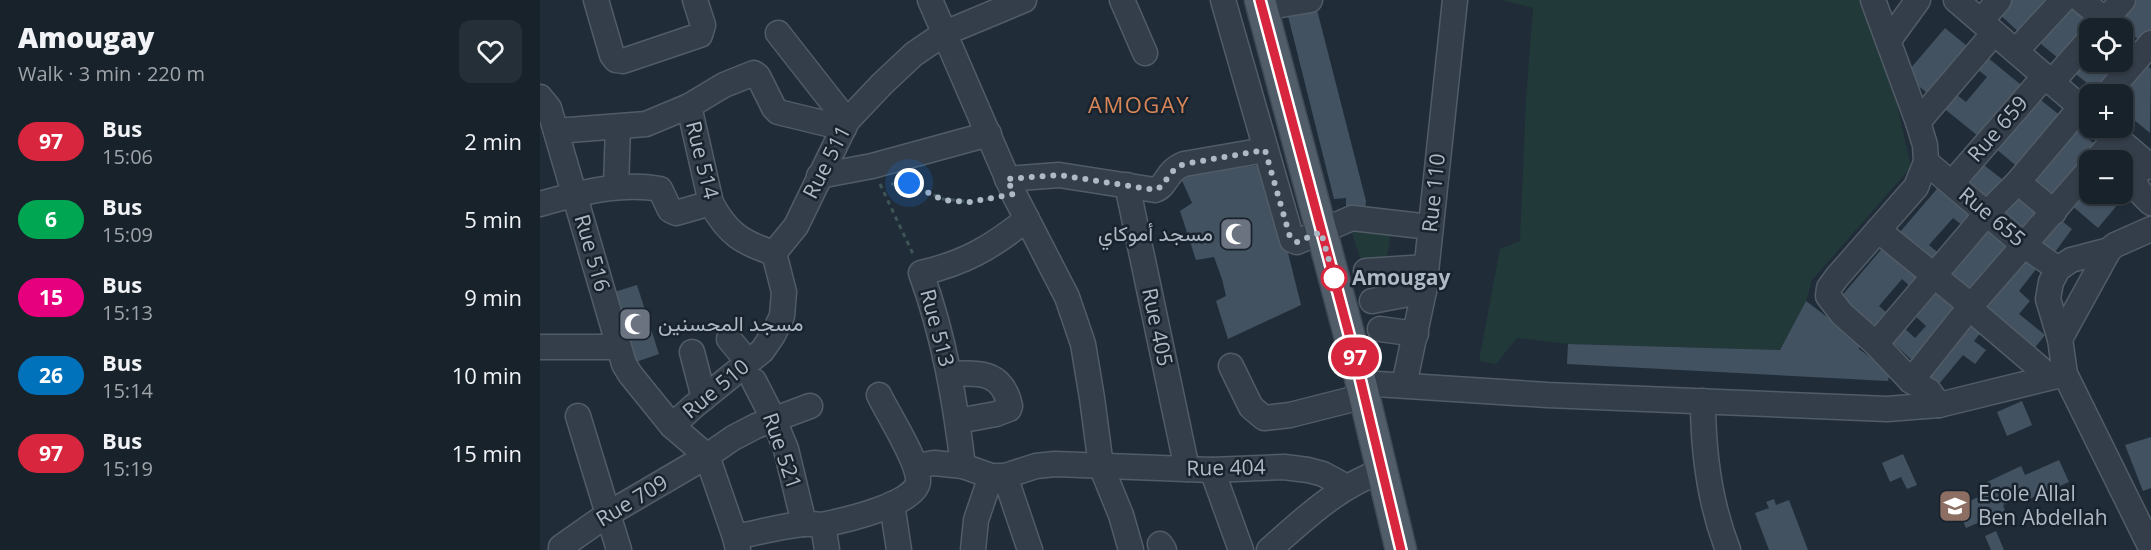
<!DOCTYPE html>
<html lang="en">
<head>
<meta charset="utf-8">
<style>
	:root { --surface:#18222b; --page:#252f37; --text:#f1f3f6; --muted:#9fa4a9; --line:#363f47 }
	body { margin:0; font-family:"Open Sans",Vazirmatn,sans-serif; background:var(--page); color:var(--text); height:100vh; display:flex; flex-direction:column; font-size:22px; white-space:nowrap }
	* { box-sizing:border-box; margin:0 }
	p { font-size:20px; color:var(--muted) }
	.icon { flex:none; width:33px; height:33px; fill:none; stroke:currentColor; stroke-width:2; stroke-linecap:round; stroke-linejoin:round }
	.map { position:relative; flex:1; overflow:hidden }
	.panel { display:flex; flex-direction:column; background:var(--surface); width:540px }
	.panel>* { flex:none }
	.badge { padding:0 12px; border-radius:20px; font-size:21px; line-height:39px }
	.tools { position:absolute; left:1539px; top:18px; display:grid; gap:12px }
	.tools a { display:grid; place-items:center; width:54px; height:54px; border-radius:12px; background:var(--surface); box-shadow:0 2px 4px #0004,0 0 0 2px var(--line); font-size:30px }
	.you { position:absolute; width:30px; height:30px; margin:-15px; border:4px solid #fff; border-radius:50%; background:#1a73e8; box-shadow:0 0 0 9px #1a73e833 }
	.map>.badge { position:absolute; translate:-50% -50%; box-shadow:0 0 0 3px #fff }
	.round { display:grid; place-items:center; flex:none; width:63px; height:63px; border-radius:12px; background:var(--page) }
	.summary { display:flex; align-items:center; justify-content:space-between; height:102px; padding:0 18px }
	h1 { font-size:28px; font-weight:800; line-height:45px }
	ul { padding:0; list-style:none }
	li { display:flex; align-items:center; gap:18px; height:78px; padding:0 18px }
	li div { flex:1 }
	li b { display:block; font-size:22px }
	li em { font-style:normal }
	li .badge { min-width:66px; font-weight:700; text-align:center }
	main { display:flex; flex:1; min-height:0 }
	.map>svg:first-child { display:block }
</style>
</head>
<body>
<main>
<section class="panel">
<div class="summary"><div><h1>Amougay</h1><p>Walk · 3 min · 220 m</p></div><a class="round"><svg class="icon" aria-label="heart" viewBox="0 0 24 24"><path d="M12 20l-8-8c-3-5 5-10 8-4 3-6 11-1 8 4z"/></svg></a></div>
<ul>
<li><span class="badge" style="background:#d7263d;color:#fff">97</span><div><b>Bus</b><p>15:06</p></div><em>2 min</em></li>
<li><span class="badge" style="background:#00a651;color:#fff">6</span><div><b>Bus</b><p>15:09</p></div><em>5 min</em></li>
<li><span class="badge" style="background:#e6007e;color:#fff">15</span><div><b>Bus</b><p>15:13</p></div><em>9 min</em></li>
<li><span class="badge" style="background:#0072bc;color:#fff">26</span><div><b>Bus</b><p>15:14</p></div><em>10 min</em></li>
<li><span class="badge" style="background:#d7263d;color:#fff">97</span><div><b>Bus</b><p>15:19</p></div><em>15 min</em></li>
</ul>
</section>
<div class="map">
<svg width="1611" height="550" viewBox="0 0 1611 550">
	<rect width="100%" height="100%" fill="#202d39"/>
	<g fill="#22393a">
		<polygon points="962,0 1320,0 1354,91 1371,167 1272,280 1266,301 1240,350 1028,344 977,338 956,364 939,361 960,249 980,241 986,100 993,8"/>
		<polygon points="809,224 852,226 846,264 824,269"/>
	</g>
	<g fill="#435261">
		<polygon points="1466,0 1515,0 1483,36 1456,11"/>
		<polygon points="1529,0 1559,22 1524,63 1495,39"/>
		<polygon points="1592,0 1611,0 1611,35 1604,44 1575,20"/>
		<polygon points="775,2 826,201 825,210 806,207 806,198 794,199 746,8"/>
		<polygon points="1405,28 1432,50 1392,97 1365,75"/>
		<polygon points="1582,42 1597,54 1561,94 1533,72 1550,52 1550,62 1582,62"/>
		<polygon points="1447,57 1486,89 1443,140 1401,106 1413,92 1426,102 1447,77 1437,69"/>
		<polygon points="1606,64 1611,69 1610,133 1582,110 1582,94 1579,94"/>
		<polygon points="1497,97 1522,117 1480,169 1455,148"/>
		<polygon points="1533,126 1558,147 1516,199 1490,178"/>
		<polygon points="1440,162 1467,183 1451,202 1424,181"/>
		<polygon points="726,164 761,305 688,339 676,301 686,296 682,279 674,257 656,260 640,211 652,203 640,176"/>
		<polygon points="1550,181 1550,194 1567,194 1579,203 1558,228 1530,204"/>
		<polygon points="1402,183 1439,215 1427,229 1413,218 1389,245 1402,256 1391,270 1354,239"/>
		<polygon points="1479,192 1505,213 1486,236 1460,216"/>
		<polygon points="1518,218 1532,229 1512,256 1497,244"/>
		<polygon points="1448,222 1474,243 1431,298 1404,277"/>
		<polygon points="1345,245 1384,277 1374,290 1362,279 1339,306 1353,318 1341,332 1300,298"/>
		<polygon points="1487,254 1500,264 1479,291 1490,301 1479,314 1505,335 1493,350 1443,310"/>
		<polygon points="97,285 119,354 93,363 71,293"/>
		<polygon points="1397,288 1422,311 1374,362 1349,339 1361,325 1375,338 1386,326 1373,314"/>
		<polygon points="1266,301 1319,341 1319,349 1350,372 1348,381 1027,364 1028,344 1240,350"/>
		<polygon points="1431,320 1443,330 1434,341 1446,350 1435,364 1423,355 1399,384 1387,374"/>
		<polygon points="1482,401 1492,425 1467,436 1457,412"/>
		<polygon points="1611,437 1611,488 1603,491 1585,445"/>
		<polygon points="1363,454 1377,485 1367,489 1361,477 1350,482 1342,463"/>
		<polygon points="1519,460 1529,482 1489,499 1487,494 1463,505 1465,511 1426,528 1417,507 1451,491 1447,482 1481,466 1485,475"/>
		<polygon points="1234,499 1236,505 1249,500 1268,550 1229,550 1215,513 1229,508 1226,502"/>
		<polygon points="1456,531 1464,550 1451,550 1445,536"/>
	</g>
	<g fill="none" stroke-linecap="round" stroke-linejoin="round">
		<g stroke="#515c67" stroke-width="27">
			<g id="minor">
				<polyline points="56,0 72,55 76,60 83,61 160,35 163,25 155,0"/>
				<polyline points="390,0 474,194 527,297 543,344 552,398 561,466 581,515 591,550"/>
				<polyline points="582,0 605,53"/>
				<polyline points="683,0 752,240 757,242 812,218 890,227"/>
				<polyline points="1333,0 1378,122 1385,145 1386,162 1376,187 1297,277 1289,288 1288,296 1302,314 1336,344 1371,381 1389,391 1399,405"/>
				<polyline points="1416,0 1550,115"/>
				<polyline points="1541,0 1575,28"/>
				<polyline points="723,8 770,0"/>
				<polyline points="1441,21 1459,0"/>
				<polyline points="1558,28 1583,0"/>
				<polyline points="238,33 307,121"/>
				<polyline points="1349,40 1378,0"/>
				<polyline points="1476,51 1523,0"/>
				<polyline points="1512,82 1550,39"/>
				<polyline points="1567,94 1611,43"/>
				<polyline points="0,97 9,108 84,364 90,374 132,426 167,456 195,537 198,550"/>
				<path d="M 149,106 L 171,203 C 187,233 202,243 234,253"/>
				<polyline points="1378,122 1454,33"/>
				<polyline points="1565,128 1611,167"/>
				<polyline points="16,131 106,124 149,106 184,85 214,73 218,76 234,108 238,112 304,128"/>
				<polyline points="1556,160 1576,137"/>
				<polyline points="1386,162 1485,246 1518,269"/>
				<path d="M 1605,162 C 1589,181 1594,187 1611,203"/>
				<polyline points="279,176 332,166 449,134"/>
				<path d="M 467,179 L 519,175 L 615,190 C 627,186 626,171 644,164 L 725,150"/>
				<polyline points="1478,182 1514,212"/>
				<polyline points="1412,183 1505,76"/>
				<polyline points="587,185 647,469"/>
				<polyline points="76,187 78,127"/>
				<path d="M 0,204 C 38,193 80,182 120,189 L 130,210 L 136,213 L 171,203"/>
				<polyline points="1338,230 1424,300 1434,312 1510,377"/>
				<polyline points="1569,250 1531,260 1518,269 1511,282 1508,299 1520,339 1525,374 1611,548"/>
				<polyline points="234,253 256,226 307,121 342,84 374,54 405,33 484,0"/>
				<polyline points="826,271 886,267"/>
				<polyline points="832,301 884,291"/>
				<polyline points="840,329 876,334"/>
				<polyline points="189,339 208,362"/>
				<polyline points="1520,339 1569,250 1575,245 1611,229"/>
				<polyline points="1336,344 1447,213 1478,182 1541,107"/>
				<polyline points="0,347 78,347"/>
				<polyline points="152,352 164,398"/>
				<polyline points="691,366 711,407 724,418 750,415 825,396"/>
				<path d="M 409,374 C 439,373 462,370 470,406 L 469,409 L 456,414 L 418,421"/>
				<polyline points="214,381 234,420 246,449 264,524"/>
				<polyline points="1371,381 1430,307 1550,169"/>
				<polyline points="821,383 1007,395 1347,409 1399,405 1525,374"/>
				<polyline points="864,385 884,291 915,0"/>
				<path d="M 1163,401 C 1163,450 1170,504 1188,550"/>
				<polyline points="38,416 79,550"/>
				<polyline points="132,426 154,406 222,351 233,335 242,316 244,292 234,253"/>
				<polyline points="377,466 394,463 423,466 451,476 465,476 496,466 515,464 672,470 744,467 768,470 783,474 807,487"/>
				<path d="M 423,466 C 415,400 404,336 381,273 C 425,263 452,247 487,219"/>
				<polyline points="672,470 701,550"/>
				<polyline points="465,476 490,550"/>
				<polyline points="352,504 359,550"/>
				<polyline points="283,525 287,550"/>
				<path d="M 195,537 C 217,533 241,526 263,524 C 271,523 278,526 286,524 C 306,520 375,504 378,482 C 380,463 348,414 339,395"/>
				<polyline points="620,544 624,550"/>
				<polyline points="21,550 21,547 68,514 167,456 193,438 216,426 270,406"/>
				<polyline points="433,550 436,520 451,476"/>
				<path d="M 729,550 C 763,520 798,486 842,471"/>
			</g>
		</g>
		<g stroke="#404a56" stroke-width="33">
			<polyline id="major" points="720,0 814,353 861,550"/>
		</g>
		<g stroke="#3d5555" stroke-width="3" stroke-dasharray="4.5 4.5" stroke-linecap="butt">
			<polyline points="340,184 373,254"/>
			<polyline points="351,184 369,184 403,199 430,202 454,198"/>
		</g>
		<use href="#minor" stroke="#343e4a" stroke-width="24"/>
		<use href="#major" stroke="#515e6a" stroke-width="30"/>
	</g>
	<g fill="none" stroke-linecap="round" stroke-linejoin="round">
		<g stroke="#fff" stroke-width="14">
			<polyline id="line" points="720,0 814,353 861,550"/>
		</g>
		<use href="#line" stroke="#d7263d" stroke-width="9"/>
		<path stroke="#aeb9c6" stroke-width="6" stroke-dasharray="0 10.8" d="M 369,183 L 403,200 L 430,202 L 474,194 L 467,179 L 519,175 L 615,190 C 627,186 626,171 644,164 L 725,150 L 750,237 L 757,242 L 781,232 L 794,278"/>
	</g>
	<defs>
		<g id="mosque-square" transform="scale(1.725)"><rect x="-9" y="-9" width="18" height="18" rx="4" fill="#6b7280" stroke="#19232e"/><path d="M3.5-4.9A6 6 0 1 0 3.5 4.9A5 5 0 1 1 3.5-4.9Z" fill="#fff"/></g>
		<g id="school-square" transform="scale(1.725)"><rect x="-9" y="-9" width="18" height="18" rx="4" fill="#8d6e63" stroke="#19232e"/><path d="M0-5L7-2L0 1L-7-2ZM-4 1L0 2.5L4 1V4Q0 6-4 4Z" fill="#fff"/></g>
	</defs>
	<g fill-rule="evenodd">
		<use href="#mosque-square" x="696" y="234"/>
		<use href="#mosque-square" x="95" y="324"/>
		<use href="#school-square" x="1415" y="506"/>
	</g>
	<circle fill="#fff" stroke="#d7263d" stroke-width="3" cx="794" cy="278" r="12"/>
	<g text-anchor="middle" stroke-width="5" stroke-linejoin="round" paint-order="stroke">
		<g font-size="21" fill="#aeb9c6" stroke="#19232e">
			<text transform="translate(1458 129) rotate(-49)" y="7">Rue 659</text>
			<text transform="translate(162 160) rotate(76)" y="7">Rue 514</text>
			<text transform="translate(287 162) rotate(-63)" y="7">Rue 511</text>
			<text transform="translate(894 193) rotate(-84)" y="7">Rue 110</text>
			<text transform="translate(1452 217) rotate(40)" y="7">Rue 655</text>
			<text transform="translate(52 253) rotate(74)" y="7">Rue 516</text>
			<text transform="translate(617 327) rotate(78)" y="7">Rue 405</text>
			<text transform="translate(397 328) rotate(75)" y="7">Rue 513</text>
			<text transform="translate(176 389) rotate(-40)" y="7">Rue 510</text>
			<text transform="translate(242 451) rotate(71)" y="7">Rue 521</text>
			<text transform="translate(686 468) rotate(-1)" y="7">Rue 404</text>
			<text transform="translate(92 501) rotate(-31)" y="7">Rue 709</text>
		</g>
		<g font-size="21" fill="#aeb9c6" stroke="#19232e" text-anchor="start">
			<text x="673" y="241" text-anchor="end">مسجد أموكاي</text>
			<text x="118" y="331">مسجد المحسنين</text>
			<text x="1438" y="501">Ecole Allal<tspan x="1438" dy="24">Ben Abdellah</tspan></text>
		</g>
		<g font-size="21" font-weight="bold" fill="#aeb9c6" stroke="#19232e" text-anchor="start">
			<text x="812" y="285">Amougay</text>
		</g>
		<g font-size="22" letter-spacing="1.5" fill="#d78658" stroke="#19232e">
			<text x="599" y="113">AMOGAY</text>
		</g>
	</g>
</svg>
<div class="tools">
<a><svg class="icon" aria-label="locate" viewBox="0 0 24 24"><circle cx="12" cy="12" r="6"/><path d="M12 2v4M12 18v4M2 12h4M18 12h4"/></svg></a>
<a>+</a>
<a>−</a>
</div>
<div class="you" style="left:369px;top:183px"></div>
<b class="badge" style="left:815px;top:357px;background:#d7263d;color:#fff">97</b>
</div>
</main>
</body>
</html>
